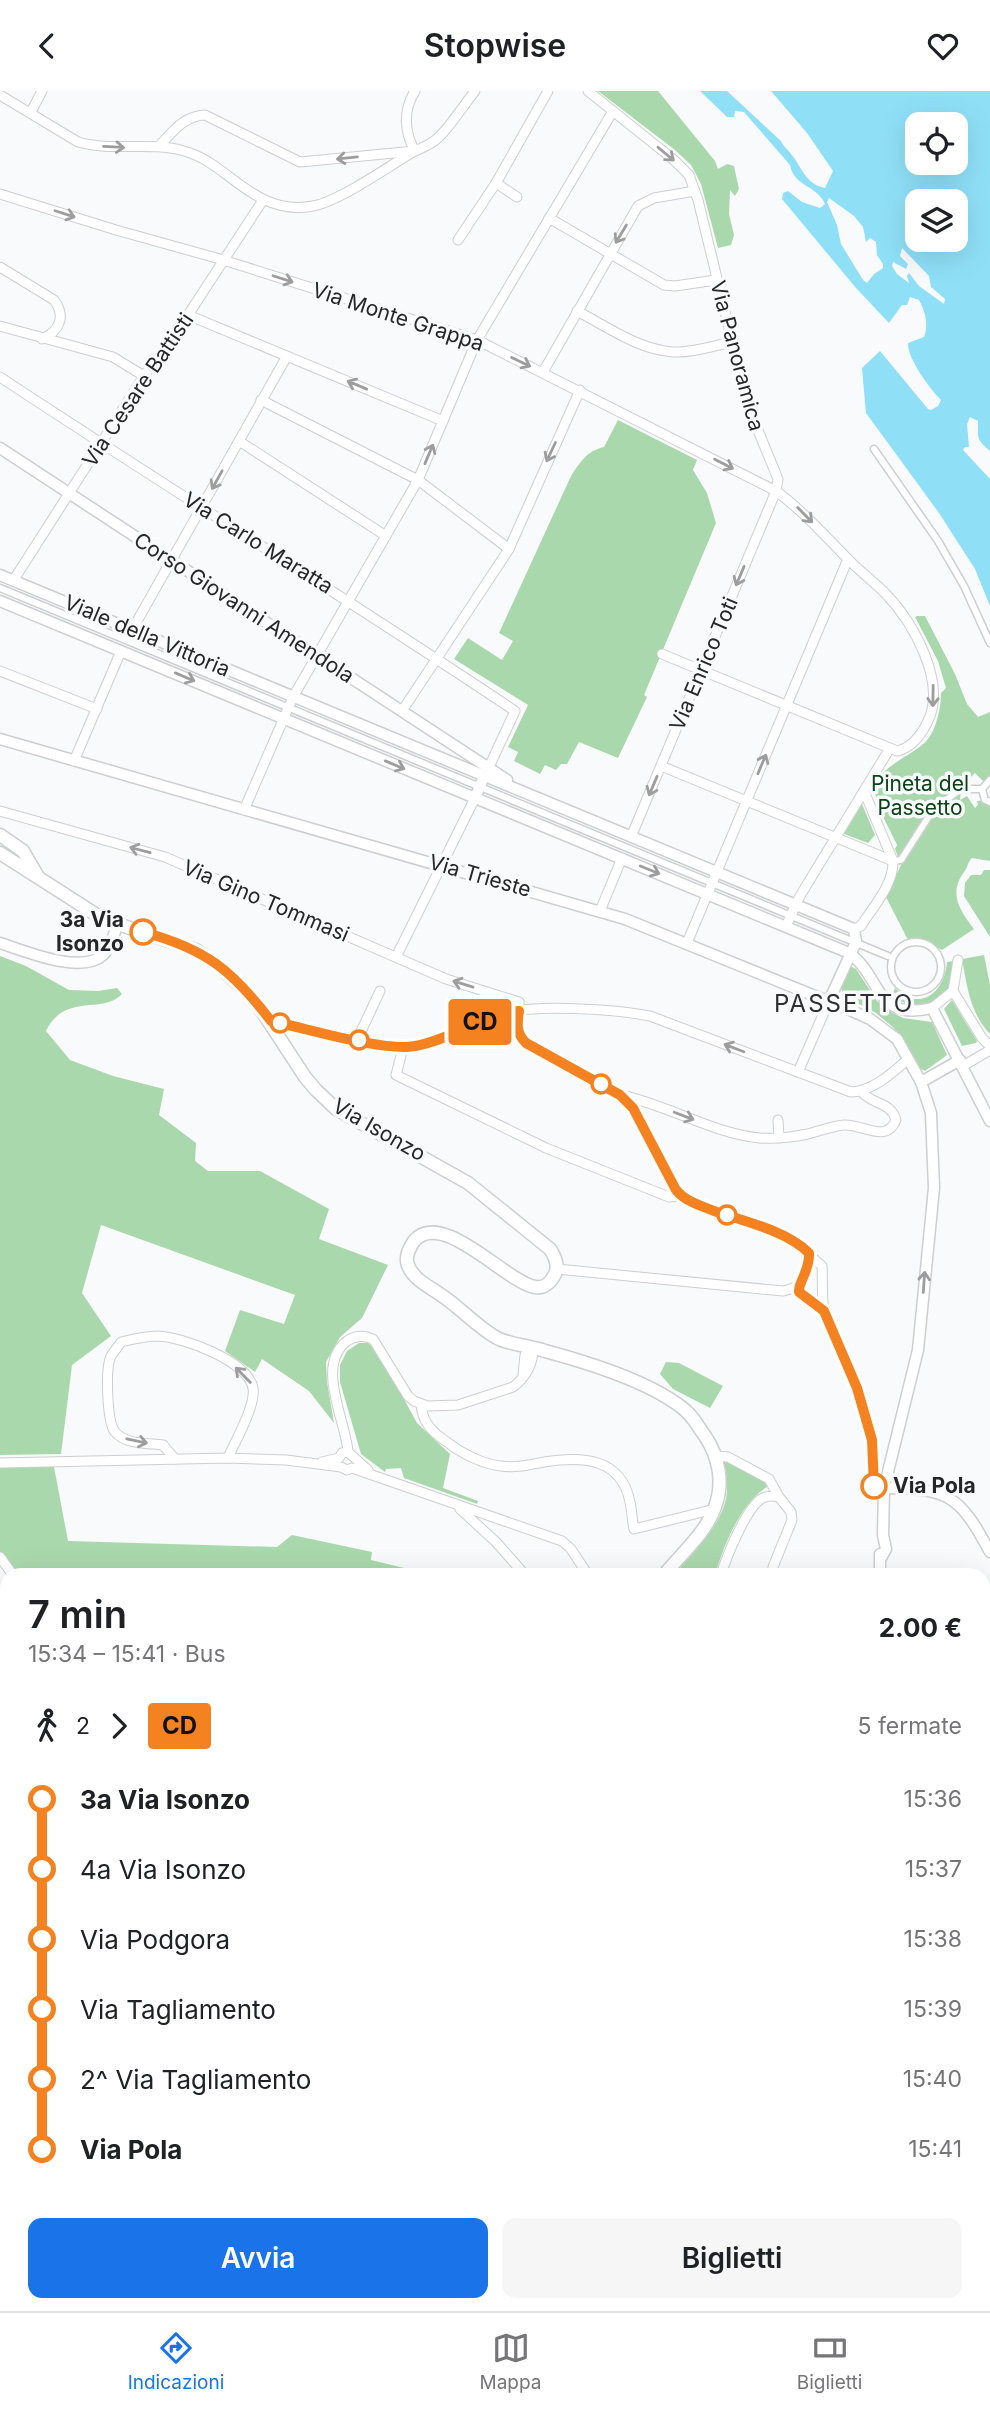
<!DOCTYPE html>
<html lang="it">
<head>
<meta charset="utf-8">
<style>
	:root { --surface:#fff; --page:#f6f6f6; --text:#202124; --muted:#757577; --line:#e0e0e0; --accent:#1a73e8 }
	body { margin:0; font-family:Inter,sans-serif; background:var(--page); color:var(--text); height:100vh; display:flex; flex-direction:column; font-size:26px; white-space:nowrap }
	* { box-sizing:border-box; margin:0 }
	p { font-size:23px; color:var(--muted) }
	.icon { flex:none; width:38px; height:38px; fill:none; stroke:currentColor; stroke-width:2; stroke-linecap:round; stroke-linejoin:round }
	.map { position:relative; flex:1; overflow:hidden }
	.details { position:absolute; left:0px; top:1477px; width:990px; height:744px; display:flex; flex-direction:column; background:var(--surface); border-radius:21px 21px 0 0; box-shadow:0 7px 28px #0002 }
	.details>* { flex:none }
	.badge { padding:0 14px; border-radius:5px; font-size:24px; line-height:46px }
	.tools { position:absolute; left:905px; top:21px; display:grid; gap:14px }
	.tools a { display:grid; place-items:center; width:63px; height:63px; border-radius:14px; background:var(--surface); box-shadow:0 7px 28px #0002; font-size:35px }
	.map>.badge { position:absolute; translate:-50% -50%; box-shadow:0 0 0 4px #fff }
	.legs { display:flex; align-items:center; gap:10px; height:77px; padding:0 28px; font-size:23px }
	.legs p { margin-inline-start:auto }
	.head { display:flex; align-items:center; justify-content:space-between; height:119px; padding:0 28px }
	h1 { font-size:38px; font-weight:600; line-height:52px }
	.cta { display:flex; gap:14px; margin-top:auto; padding:14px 28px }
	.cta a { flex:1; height:80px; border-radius:14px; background:var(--accent); color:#fff; font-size:28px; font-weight:600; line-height:80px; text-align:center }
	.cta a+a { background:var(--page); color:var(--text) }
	ul { padding:0 28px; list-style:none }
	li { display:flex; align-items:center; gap:24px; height:70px; font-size:26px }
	li i { display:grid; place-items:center; width:10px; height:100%; margin:0 9px; background:currentColor }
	li i::after { content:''; width:18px; height:18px; margin:-9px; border:5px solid; border-radius:50%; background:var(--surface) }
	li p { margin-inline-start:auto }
	li:first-child i { background:linear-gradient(#0000 50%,currentColor 0) }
	li:last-child i { background:linear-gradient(currentColor 50%,#0000 0) }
	header { display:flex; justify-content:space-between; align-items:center; height:91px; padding:0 28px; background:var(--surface); font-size:32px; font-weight:600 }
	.dock { display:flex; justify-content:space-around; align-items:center; height:98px; border-top:2px solid var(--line); background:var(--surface); font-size:19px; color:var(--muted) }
	.dock a { display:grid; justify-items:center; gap:4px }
	.dock .selected { color:var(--accent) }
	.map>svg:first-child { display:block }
</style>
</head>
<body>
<header><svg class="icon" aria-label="back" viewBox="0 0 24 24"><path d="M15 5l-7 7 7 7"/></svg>Stopwise<svg class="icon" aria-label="heart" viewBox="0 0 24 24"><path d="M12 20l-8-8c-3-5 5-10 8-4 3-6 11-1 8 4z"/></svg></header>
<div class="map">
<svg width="990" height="2220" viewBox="0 0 990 2220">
	<rect width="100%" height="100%" fill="#f9fafb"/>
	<g fill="#aad8ad">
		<polygon points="598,0 658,0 715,70 718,78 727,73 734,75 739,98 735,105 730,99 729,123 734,144 731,154 718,157 701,93 691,74 675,59"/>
		<path d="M 618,329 L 697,369 L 693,379 L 707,402 L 716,432 L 644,604 L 647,606 L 618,667 L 579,651 L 567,673 L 561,673 L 556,679 L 545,674 L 540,683 L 514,670 L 518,661 L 508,656 L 528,614 L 454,568 L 468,547 L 502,569 L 513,550 L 499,542 L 571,385 C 581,370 587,360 604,356 Z"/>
		<path d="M 917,525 L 925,525 L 955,583 L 967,613 L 978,626 L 990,621 L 990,686 L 985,692 L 975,682 L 968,689 L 962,686 L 960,709 L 967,705 L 975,717 L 978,714 L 977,710 L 984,709 L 990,714 L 990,770 L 972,767 C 967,772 968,776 964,781 C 948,803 960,819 974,838 L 942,859 L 922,849 L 908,849 L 886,806 L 901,774 L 895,758 L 897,754 C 891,740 875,714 875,699 C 875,676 916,664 928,648 C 937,636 941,616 941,602 L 946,597 L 938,570 L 915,526 Z"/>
		<polygon points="862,713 875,744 868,752 844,743"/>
		<polygon points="984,779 990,779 990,846 964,805 965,792 971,784 981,784"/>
		<path d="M 984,864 L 990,894 L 990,943 C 970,922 967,895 962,868 Z"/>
		<path d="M 0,865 L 26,875 L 69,899 L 98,900 L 117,897 L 122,903 C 102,924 65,901 46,940 L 70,969 L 113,985 L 164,998 L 159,1024 L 196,1052 L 195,1070 L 208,1080 L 260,1080 L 329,1118 L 319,1148 L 388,1174 L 362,1227 L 340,1246 L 326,1271 L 327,1291 L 334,1332 L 309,1300 L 262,1268 L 255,1281 L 225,1260 L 240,1219 L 284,1233 L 295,1204 L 101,1134 L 82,1202 L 111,1245 L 72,1274 L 61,1363 L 0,1364 Z"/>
		<path d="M 954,870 C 953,878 953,892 949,899 C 936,918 909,918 892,905 L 895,897 C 920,922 945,901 947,871 Z"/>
		<polygon points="850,875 856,878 877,910 891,921 903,927 932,931 947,964 925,980 919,977 894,937 876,922 844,905 840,894"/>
		<polygon points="952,909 977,950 976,952 962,955 944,918"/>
		<polygon points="359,1252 368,1252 379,1262 417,1332 450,1363 443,1397 478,1410 477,1413 404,1387 401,1377 386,1378 385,1381 361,1363 340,1291 340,1274 347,1260"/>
		<polygon points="666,1271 679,1272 723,1295 710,1317 673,1298 660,1283"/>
		<path d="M 723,1371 L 734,1371 L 763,1386 L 767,1396 C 741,1411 723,1456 715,1484 L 674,1484 C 693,1461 726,1431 727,1399 C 727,1390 724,1380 723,1371 Z"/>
		<polygon points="0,1376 54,1376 68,1450 277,1456 292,1444 372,1461 371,1469 433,1484 16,1484 0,1464"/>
		<polygon points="990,1631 990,1714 984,1715 984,1634"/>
		<polygon points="0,1731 7,1736 7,1977 0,1986"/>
		<polygon points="984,2138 990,2140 990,2220 776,2220 773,2214 984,2214"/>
		<polygon points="305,2214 586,2214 597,2220 307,2220"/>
		<polygon points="610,2214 750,2214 751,2220 630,2220"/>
	</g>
	<path fill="#8fe0f7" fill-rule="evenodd" d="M 700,0 L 727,0 L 781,50 C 784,57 787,57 791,63 C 802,76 805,93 825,97 L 833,80 L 807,42 L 771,0 L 990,0 L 990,360 C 976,347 978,349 978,330 L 970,326 L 967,333 L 969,356 L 965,356 L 963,359 L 990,388 L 990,515 L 975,478 L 939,422 L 866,322 L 862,277 L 880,260 L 928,318 L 931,319 L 938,315 L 941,309 C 930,298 907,267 908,252 L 924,246 C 929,233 925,220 919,209 L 910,206 L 907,214 L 902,214 L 889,232 L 856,197 L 782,108 L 783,102 L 788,100 L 802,111 L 820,117 L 825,113 C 817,94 794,96 790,74 L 744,21 L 735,20 L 734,26 L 727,26 ZM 917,33 L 956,33 L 956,72 L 917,72 ZM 829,107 L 854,125 L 863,136 L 866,151 L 870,147 L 876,151 L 877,164 L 883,173 L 883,177 L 874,183 L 867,192 L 863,189 L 841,153 L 837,134 L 827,111 ZM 917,110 L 956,110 L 956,149 L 917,149 ZM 902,157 L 929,185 L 931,196 L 945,208 L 944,213 L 919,195 L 909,182 L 907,185 L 909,192 L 897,183 L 892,175 L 893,171 L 906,178 L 908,173 L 900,165 Z"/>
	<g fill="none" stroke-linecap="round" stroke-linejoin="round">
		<g stroke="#cdcecf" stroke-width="9">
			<g id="pedestrian">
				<polyline points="874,358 938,450 964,495 990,552"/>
				<polyline points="0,497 888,865"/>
				<polyline points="963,698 982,698 990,689"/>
				<polyline points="982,698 985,709 990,711"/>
				<polyline points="893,770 901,769 931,722 961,697"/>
				<circle cx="916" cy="876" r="25"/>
			</g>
		</g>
		<g stroke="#cdcecf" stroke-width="11">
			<g id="minor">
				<path d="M 588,0 L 674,69 L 689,84 L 698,109 L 748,315 L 778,388 L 776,400 C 802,419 823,443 846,466 C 858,479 872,489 885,502 C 913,531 948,592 927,632 C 921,644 911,657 897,660 L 662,563"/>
				<path d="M 0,4 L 78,51 C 113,61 149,50 184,60 C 215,68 236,96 265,109 C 280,116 297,118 313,115 C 339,110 387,77 411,62 C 421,57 431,54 439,46 C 452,33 463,15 475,0"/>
				<polyline points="31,21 42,0"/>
				<path d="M 159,55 C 173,41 183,25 205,24 L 300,71 L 415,60 C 404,41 403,19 415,0"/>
				<polyline points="496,92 517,106"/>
				<polyline points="0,103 116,139 220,168 477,249 776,400 631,746"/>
				<polyline points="549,127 664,194 675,195 716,189"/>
				<polyline points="458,149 496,92 548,0"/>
				<path d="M 0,176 L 54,209 C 66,225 60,240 42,248"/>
				<path d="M 577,220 C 606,235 639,259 673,261 C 692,262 713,255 732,251"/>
				<polyline points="188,224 443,330"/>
				<polyline points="0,235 113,266 144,285"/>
				<polyline points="543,281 638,115 654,107 695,100"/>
				<path d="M 0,286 C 171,399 345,506 515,620 L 489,676"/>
				<polyline points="261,309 418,389 509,458"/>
				<polyline points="239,350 386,445"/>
				<polyline points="13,490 144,285 188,224 263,109"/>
				<polyline points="132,539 287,265"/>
				<polyline points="0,580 97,618"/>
				<polyline points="402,620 509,458 580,299"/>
				<polyline points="74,670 121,560"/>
				<polyline points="661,675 893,770"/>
				<polyline points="244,719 293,606 418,389 477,249 613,20"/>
				<path d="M 0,720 L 165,766 L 446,888 L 519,911 C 518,927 513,939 526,952 L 620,1004 L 627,1011 L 681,1105 L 699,1114 L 793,1149 L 822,1175 C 823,1191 821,1209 825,1224 C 833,1250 848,1274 858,1299 C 871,1330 874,1361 874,1395 L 884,1397"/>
				<polyline points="600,820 622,767"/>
				<polyline points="786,835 800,805 890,657"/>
				<path d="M 854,838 L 861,835 C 873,816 894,793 893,770 L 864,700"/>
				<polyline points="687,852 848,468"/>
				<polyline points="398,862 475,707"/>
				<polyline points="953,900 982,947 990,955"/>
				<polyline points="932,917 953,900 958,869"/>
				<path d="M 271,930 L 403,957 C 437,952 467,933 500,923 C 534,913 614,918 650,925 L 851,1001 C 873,1000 892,982 908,968"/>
				<polyline points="357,949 380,900"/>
				<polyline points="403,957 396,984 546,1057 669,1106 681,1105"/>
				<polyline points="963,975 990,959"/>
				<polyline points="798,981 829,910"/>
				<path d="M 621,1004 C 668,1014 711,1042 760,1047 C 775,1048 793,1046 808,1043 C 820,1040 832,1035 844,1034 C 863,1033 886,1053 896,1029 C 891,1010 871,1014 861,1000"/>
				<polyline points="778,1029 779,1047"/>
				<path d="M 557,1178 L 783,1200 C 803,1197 810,1181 809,1162"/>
				<polyline points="798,1196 799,1201 824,1220"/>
				<polyline points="523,1284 525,1264 533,1256"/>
				<path d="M 421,1313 C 422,1331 432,1341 447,1351 C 461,1362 482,1373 501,1375 C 515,1377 529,1374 544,1371 C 581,1365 621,1366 630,1411 C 632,1420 632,1429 634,1438 L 715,1418"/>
				<path d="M 348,1361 C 346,1330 315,1274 347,1250 C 356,1244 364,1244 373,1248 L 408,1305 L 414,1310 L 427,1315 L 458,1314 L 513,1296 C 525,1287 534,1272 533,1256"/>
				<polyline points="348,1361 368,1379"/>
				<polyline points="716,1365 728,1366 769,1388 779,1406 791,1421 792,1429 773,1476 773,1484"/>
				<path d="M 175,1368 L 163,1354 C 148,1352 126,1354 115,1341 C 107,1331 105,1277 111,1265 C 114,1260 118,1256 121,1251 C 133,1248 146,1245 158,1245 C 183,1246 248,1270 253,1297 C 256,1315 235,1350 228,1367"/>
				<polyline points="322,1371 339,1367 342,1362 348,1361"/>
				<polyline points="0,1372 228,1367 286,1369 341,1376 347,1379 352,1377 562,1450 571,1458 588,1484"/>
				<polyline points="460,1418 496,1451 525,1484"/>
				<polyline points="0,1466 13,1484"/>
				<path d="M 721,1484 C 726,1467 747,1414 763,1407 C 768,1404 774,1405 779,1406"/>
				<polyline points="984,1759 990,1759"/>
				<polyline points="984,1844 990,1853"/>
				<polyline points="347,2214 375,2220"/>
			</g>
		</g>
		<g stroke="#cdcecf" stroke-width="13">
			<g id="tertiary">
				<polyline points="0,357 507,689"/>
				<polyline points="0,484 854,838 856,851 829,910"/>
				<path d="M 0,510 L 849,862 C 882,885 874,931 932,917 L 990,1030"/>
				<polyline points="0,648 625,828 852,920 870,928 897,948 921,991 931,1022 934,1097 918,1259 884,1397 883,1444 886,1458 881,1467"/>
				<polyline points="475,707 487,678"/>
				<path d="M 0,852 C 25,860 81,884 103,864 C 111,856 114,844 117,834"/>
				<polyline points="921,991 960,969"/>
				<path d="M 884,1397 C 950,1398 959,1404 990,1461"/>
				<polyline points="880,1484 880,1463"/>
				<polyline points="984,1938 990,1938"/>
			</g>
		</g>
		<g stroke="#cdcecf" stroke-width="15">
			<g id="secondary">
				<polyline points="0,744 23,760 37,784"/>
				<path d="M 0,762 L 103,828 L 196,859 L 218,874 L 254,908 L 305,986 L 316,999 L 336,1018 L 468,1092 L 550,1158 C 555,1166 559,1174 555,1183 C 551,1191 544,1198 535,1196 C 507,1192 442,1117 414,1150 C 410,1156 406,1163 407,1170 C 409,1187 432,1197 444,1206 C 460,1217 482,1240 499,1248 C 513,1254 530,1255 545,1260 C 586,1271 654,1292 686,1320 C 694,1327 699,1337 705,1345 C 719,1366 724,1392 715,1416 C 706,1442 681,1463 664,1484"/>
				<polyline points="763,2214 765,2220"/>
			</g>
		</g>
		<use href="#pedestrian" stroke="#fff" stroke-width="6"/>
		<use href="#minor" stroke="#fff" stroke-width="9"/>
		<use href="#tertiary" stroke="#fff" stroke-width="10"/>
		<use href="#secondary" stroke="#fff" stroke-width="12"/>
	</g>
	<defs><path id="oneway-shaft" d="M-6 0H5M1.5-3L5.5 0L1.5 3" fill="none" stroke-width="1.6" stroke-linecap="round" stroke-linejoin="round" transform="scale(1.75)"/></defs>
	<g stroke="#9d9d9d">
		<use href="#oneway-shaft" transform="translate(114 56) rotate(3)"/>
		<use href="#oneway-shaft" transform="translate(666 63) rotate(40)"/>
		<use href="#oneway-shaft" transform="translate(347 67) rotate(174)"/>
		<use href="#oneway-shaft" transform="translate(65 123) rotate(18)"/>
		<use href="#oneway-shaft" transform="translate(621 143) rotate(121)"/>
		<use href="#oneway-shaft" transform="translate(283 188) rotate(18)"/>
		<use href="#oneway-shaft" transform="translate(521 271) rotate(26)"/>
		<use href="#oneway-shaft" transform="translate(357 294) rotate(-157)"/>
		<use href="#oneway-shaft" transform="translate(551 361) rotate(115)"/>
		<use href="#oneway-shaft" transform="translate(429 363) rotate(-67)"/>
		<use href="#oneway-shaft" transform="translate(724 373) rotate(27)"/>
		<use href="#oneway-shaft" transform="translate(217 389) rotate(119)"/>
		<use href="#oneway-shaft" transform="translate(805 424) rotate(46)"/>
		<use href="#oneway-shaft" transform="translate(740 485) rotate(113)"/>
		<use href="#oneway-shaft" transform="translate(185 586) rotate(23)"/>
		<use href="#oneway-shaft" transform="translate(933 605) rotate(91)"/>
		<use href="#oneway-shaft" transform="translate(762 673) rotate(-67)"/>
		<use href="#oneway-shaft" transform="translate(395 674) rotate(23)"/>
		<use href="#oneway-shaft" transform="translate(653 695) rotate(113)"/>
		<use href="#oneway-shaft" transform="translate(140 759) rotate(-165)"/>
		<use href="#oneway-shaft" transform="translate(650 779) rotate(22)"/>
		<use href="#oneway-shaft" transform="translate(463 893) rotate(-163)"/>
		<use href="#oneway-shaft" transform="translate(734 957) rotate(-159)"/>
		<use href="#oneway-shaft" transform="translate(684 1025) rotate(21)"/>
		<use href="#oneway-shaft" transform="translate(924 1191) rotate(-86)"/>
		<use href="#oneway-shaft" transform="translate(243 1284) rotate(-135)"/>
		<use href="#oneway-shaft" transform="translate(137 1350) rotate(12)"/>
	</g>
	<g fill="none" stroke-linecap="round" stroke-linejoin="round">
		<g stroke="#fff" stroke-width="16">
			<path id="line-1" d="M 143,841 C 206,858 232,879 271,930 C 306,937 383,961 415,955 C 450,949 481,925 519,920 C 517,934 516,942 526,952 L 620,1004 L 633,1017 L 676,1099 C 686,1111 700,1114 714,1120 C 744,1130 787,1140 809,1162 C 810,1180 798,1191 799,1201 L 824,1220 L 857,1297 L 872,1349 L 874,1395"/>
		</g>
		<use href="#line-1" stroke="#f58220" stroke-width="10"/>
	</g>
	<g fill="#fff" stroke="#f58220" stroke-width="3.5">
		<circle cx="143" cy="841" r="12"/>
		<circle cx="280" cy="932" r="9"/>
		<circle cx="359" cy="949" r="9"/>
		<circle cx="601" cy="993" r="9"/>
		<circle cx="727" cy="1124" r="9"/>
		<circle cx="874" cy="1395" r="12"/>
	</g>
	<g text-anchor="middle" stroke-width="7" stroke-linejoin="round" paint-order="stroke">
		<g font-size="21" fill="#252626" stroke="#f9fafb">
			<text transform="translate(398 226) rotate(18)" y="7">Via Monte Grappa</text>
			<text transform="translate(737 265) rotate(75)" y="7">Via Panoramica</text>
			<text transform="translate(138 299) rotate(-56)" y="7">Via Cesare Battisti</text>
			<text transform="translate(258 452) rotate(32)" y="7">Via Carlo Maratta</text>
			<text transform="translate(244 517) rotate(33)" y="7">Corso Giovanni Amendola</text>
			<text transform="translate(147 545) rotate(23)" y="7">Viale della Vittoria</text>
			<text transform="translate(704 573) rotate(-67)" y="7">Via Enrico Toti</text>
			<text transform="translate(480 785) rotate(16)" y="7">Via Trieste</text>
			<text transform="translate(266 810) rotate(23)" y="7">Via Gino Tommasi</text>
			<text transform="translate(379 1039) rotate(30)" y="7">Via Isonzo</text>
		</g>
		<g font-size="21" fill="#094317" stroke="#f9fafb">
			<text x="920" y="700">Pineta del<tspan x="920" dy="24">Passetto</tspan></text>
		</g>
		<g font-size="21" font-weight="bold" fill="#252626" stroke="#f9fafb" text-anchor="end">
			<text x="124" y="836">3a Via<tspan x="124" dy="24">Isonzo</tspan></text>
			<text x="893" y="1402" text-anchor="start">Via Pola</text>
		</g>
		<g font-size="24" letter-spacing="2" fill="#2e2f30" stroke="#f9fafb">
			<text x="844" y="921">PASSETTO</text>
		</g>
	</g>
</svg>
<div class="tools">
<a><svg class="icon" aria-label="locate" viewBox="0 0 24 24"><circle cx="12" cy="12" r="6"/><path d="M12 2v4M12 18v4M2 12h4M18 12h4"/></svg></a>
<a><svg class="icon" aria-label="layers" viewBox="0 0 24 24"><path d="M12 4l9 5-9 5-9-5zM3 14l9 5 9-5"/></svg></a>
</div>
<b class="badge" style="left:480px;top:931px;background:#f58220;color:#111">CD</b>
<section class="details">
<div class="head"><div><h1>7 min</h1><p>15:34 – 15:41 · Bus</p></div><b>2.00 €</b></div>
<div class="legs"><svg class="icon" aria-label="walk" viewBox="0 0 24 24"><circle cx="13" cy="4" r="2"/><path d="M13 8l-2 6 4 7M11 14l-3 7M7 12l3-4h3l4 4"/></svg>2<svg class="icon" aria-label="forward" viewBox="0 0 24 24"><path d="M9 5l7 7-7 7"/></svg><b class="badge" style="background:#f58220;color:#111">CD</b><p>5 fermate</p></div>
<ul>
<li><i style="color:#f58220"></i><b>3a Via Isonzo</b><p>15:36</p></li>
<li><i style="color:#f58220"></i><span>4a Via Isonzo</span><p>15:37</p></li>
<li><i style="color:#f58220"></i><span>Via Podgora</span><p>15:38</p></li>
<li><i style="color:#f58220"></i><span>Via Tagliamento</span><p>15:39</p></li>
<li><i style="color:#f58220"></i><span>2^ Via Tagliamento</span><p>15:40</p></li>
<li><i style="color:#f58220"></i><b>Via Pola</b><p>15:41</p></li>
</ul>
<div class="cta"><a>Avvia</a><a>Biglietti</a></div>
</section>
</div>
<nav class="dock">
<a class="selected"><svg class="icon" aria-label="directions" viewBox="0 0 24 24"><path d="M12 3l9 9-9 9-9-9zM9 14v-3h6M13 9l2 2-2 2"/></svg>Indicazioni</a>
<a><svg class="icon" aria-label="map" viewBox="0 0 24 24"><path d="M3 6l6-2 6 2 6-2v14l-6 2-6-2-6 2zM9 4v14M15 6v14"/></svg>Mappa</a>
<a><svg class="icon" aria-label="tickets" viewBox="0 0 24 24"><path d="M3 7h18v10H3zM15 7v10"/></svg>Biglietti</a>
</nav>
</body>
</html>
